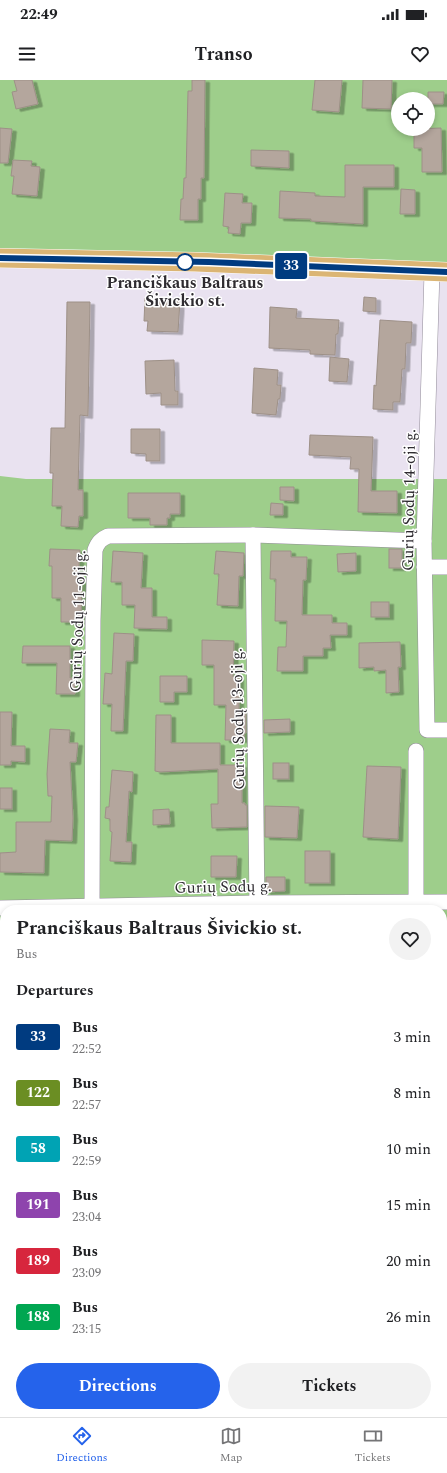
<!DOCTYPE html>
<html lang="en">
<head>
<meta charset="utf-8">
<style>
	:root { --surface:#fff; --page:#f2f2f2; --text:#202124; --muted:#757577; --line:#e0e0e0; --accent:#2563eb }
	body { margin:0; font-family:Spectral,serif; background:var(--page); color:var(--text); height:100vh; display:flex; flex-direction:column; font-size:15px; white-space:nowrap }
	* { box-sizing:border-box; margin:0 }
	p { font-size:13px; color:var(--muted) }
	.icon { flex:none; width:22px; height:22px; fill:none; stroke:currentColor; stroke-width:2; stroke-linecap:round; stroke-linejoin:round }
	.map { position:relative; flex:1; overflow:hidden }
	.sheet { position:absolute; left:0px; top:825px; width:447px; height:512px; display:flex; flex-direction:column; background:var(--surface); border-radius:16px 16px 0 0; box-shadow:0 2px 6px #0003 }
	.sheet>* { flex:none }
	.badge { padding:0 8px; border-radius:3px; font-size:14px; line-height:26px }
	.controls { position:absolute; left:391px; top:12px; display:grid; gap:8px }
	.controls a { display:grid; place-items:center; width:44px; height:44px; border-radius:50%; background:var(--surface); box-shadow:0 2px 6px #0003; font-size:20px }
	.map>.badge { position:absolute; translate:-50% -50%; box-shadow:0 0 0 2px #fff }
	h2 { padding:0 16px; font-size:15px; line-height:36px }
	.round { display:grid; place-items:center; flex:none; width:42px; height:42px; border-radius:21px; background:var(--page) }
	.head { display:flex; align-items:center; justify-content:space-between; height:68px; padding:0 16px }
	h1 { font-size:19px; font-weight:700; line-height:30px }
	.primary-button { display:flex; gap:8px; margin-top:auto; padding:8px 16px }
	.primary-button a { flex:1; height:46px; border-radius:24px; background:var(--accent); color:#fff; font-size:16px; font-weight:700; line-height:46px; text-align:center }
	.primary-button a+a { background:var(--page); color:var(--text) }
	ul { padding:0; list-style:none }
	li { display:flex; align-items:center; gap:12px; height:56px; padding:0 16px }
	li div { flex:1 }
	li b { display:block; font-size:15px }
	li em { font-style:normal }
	li .badge { min-width:44px; font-weight:700; text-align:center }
	.status { display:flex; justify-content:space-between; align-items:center; height:28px; padding:0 20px; background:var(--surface); direction:ltr }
	.status svg { height:11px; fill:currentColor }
	header { display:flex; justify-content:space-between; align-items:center; height:52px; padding:0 16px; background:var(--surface); font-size:18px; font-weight:700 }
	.tab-bar { display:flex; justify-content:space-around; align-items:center; height:56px; border-top:1px solid var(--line); background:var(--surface); font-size:11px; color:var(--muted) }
	.tab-bar a { display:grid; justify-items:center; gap:2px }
	.tab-bar .active { color:var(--accent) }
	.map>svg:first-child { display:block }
</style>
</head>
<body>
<div class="status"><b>22:49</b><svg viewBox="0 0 49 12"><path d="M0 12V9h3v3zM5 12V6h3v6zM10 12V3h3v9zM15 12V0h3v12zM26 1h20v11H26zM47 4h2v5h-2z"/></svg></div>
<header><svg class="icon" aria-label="menu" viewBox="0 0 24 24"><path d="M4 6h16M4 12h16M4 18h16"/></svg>Transo<svg class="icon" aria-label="heart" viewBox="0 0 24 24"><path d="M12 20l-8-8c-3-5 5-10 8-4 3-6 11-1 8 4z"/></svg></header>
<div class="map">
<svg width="447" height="1337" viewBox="0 0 447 1337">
	<defs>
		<filter id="shadow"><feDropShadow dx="4.5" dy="2.5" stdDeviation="0" flood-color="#0004"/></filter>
	</defs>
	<rect width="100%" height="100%" fill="#e9e2f0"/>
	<g fill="#9ece8b" fill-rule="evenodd">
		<path d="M 0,0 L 447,0 L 447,185 L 0,170 ZM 398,19 L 428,19 L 428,49 L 398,49 Z"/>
		<path d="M 0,396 L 26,399 L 447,399 L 447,1337 L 0,1337 ZM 5,830 L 442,830 L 442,1332 L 5,1332 Z"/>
	</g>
	<g fill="#b4a69d" stroke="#9d9087" filter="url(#shadow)">
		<polygon points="14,0 32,0 38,24 16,29 12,12 17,11"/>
		<polygon points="192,0 205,0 204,98 201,98 201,119 198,119 198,140 180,140 181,119 183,119 184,98 186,98 188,11 192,11"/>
		<polygon points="315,0 342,0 339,32 312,30"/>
		<polygon points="363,0 392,0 391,29 362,28"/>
		<polygon points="428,12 444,12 443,24 428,24"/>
		<polygon points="0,48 12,49 8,83 0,83"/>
		<polygon points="441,48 442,92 422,92 422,68 414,68 414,49"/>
		<polygon points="251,70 289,71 289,88 251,86"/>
		<polygon points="13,80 32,81 31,86 40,87 37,116 12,114 14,96 11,96"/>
		<polygon points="345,85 394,85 394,107 363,107 363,144 311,141 311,139 279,138 280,111 315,113 315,116 345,117"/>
		<polygon points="401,109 415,110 415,134 400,134"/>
		<polygon points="225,113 243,114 242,123 252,123 251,143 241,143 240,154 228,153 229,147 223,146"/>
		<polygon points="364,217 376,218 376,232 363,231"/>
		<polygon points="145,218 180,220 178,252 147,251 148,241 144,241"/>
		<polygon points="67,222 90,222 88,336 80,335 78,410 83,410 83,436 79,436 78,447 61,446 62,426 52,426 53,393 50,393 51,348 65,348"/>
		<polygon points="270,227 297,229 296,238 339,240 338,254 336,254 335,275 310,274 310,270 269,268"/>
		<polygon points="380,240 412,242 411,263 406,263 405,289 402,289 400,322 393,322 393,330 373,329 374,305 376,306"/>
		<polygon points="330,277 349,279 347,302 329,301"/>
		<polygon points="174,280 175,311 178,311 178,325 161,325 161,313 146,314 145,281"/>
		<polygon points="254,288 278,290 277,305 281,305 280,319 278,319 276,335 252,333"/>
		<polygon points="131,349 160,349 160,381 146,381 146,374 131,373"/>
		<polygon points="310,355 373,357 371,411 397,411 397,433 358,432 359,389 350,389 351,377 309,375"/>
		<polygon points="280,407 294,407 294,421 280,420"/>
		<polygon points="128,413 180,413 180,434 170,434 170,438 167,438 167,445 150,445 150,438 128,438"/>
		<polygon points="271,423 283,424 283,435 270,435"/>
		<polygon points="50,469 80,470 78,501 82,501 81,542 61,542 61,518 52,518 52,486 49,486"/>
		<rect x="389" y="469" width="13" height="19"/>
		<polygon points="113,471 143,473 141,508 152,508 152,537 167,537 167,549 134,548 135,525 122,525 122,502 111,502"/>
		<polygon points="216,471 244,473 243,496 239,496 238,526 217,525 219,494 214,494"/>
		<polygon points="271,471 291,471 291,477 307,477 306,500 303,500 302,535 332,535 332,543 347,543 347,555 330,555 331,568 323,568 323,576 303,576 303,591 277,591 278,567 286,567 287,541 275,541 276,499 270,499"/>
		<polygon points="356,473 356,491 338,492 337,474"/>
		<rect x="371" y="522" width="18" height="15"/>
		<polygon points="114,553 134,554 133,581 126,581 123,651 111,651 112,624 103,624 105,593 112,594"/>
		<polygon points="202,560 234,561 233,597 239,597 239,632 246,632 246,653 244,653 244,660 225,660 226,625 214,625 214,585 202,585"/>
		<polygon points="400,562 401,587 398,587 399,612 386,613 386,590 374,591 374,587 359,588 359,563"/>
		<polygon points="23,566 70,566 70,598 75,598 75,614 56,614 57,583 22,583"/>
		<polygon points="160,596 187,596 187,612 174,612 174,622 160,622"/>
		<polygon points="0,632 12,632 11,666 25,666 25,682 11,681 11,685 0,685"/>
		<polygon points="156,635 171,635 171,663 220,663 220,685 242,685 242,723 245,723 245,725 247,725 247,747 212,748 211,724 218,724 218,689 160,692 155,691"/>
		<polygon points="290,639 290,652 264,653 264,640"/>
		<polygon points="50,649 70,650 69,663 78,663 76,682 70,682 73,738 72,761 45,760 44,793 0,792 0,773 16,772 16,742 51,742 52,716 48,716 47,694"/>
		<rect x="273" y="683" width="16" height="16"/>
		<polygon points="367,686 401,687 398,759 363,757"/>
		<polygon points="112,690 133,692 132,712 129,711 126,762 132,762 131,782 110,781 112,752 110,751 110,739 105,738 106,727 109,727"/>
		<rect x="0" y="708" width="12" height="21"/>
		<polygon points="265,726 299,727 297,758 265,757"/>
		<polygon points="169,729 170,744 153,745 153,730"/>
		<rect x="305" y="771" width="25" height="32"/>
		<polygon points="211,776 237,776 236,797 211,797"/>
		<polygon points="266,797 285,797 285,811 266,812"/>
	</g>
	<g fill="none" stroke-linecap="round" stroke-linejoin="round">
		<g stroke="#928c99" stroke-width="16">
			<g id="minor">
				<polyline points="432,191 424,461 427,650 447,650"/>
				<polyline points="253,455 257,830"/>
				<polyline points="424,487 447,487"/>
				<polyline points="0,828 257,823 447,822"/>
				<path d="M 92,830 L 93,540 L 95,470 C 98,462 101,459 108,456 L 253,455 L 424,461"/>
				<polyline points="416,830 416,671"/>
				<polyline points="442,998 447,998"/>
				<polyline points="442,1162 447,1162"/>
				<polyline points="442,1253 447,1253"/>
				<polyline points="104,1332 105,1337"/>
				<polyline points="266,1332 266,1337"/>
				<polyline points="427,1332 427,1337"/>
			</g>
		</g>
		<g stroke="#fff" stroke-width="20">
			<polyline id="major" points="0,178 195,182 447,192"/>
		</g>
		<use href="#minor" stroke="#fff" stroke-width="15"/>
		<use href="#major" stroke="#dbb574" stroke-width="19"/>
	</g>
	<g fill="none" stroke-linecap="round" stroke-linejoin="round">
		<g stroke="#fff" stroke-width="9">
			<polyline id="line" points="0,178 209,182 447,192"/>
		</g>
		<use href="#line" stroke="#003b80" stroke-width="6"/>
	</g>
	<circle fill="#fff" stroke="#003b80" stroke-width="2" cx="185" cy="182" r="8"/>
	<g text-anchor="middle" stroke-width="3" stroke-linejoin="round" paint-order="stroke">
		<g font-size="16" font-weight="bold" fill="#2e2b30" stroke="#fff">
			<text x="185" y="208">Pranciškaus Baltraus<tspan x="185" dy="18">Šivickio st.</tspan></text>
		</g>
		<g font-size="16" fill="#2e2b30" stroke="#fff">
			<text transform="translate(408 420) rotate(-89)" y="6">Gurių Sodų 14-oji g.</text>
			<text transform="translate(77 541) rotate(-88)" y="6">Gurių Sodų 11-oji g.</text>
			<text transform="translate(237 639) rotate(-91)" y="6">Gurių Sodų 13-oji g.</text>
			<text transform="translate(223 806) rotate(-1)" y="6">Gurių Sodų g.</text>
		</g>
	</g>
</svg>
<div class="controls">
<a><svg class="icon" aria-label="locate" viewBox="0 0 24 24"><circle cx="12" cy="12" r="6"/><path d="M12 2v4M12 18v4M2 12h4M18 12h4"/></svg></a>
</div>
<b class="badge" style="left:291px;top:186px;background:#003b80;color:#fff">33</b>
<section class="sheet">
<div class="head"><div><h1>Pranciškaus Baltraus Šivickio st.</h1><p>Bus</p></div><a class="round"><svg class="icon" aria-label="heart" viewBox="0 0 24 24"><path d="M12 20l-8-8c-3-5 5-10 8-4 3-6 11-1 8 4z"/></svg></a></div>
<h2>Departures</h2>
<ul>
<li><span class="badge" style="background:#003b80;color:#fff">33</span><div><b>Bus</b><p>22:52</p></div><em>3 min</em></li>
<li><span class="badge" style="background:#6b8e23;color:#fff">122</span><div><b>Bus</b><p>22:57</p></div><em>8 min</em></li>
<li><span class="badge" style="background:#00a3b4;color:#fff">58</span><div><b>Bus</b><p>22:59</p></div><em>10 min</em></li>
<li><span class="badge" style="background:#8e44ad;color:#fff">191</span><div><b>Bus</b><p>23:04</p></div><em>15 min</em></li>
<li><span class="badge" style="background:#d7263d;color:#fff">189</span><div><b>Bus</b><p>23:09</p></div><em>20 min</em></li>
<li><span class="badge" style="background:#00a651;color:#fff">188</span><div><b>Bus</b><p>23:15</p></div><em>26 min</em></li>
</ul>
<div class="primary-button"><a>Directions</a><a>Tickets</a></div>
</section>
</div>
<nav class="tab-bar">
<a class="active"><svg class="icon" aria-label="directions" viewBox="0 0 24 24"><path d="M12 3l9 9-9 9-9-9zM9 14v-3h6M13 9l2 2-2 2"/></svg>Directions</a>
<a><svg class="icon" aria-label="map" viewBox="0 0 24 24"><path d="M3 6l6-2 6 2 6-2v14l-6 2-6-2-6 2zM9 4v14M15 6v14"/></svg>Map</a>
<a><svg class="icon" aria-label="tickets" viewBox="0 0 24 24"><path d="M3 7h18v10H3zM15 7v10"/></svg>Tickets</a>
</nav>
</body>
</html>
